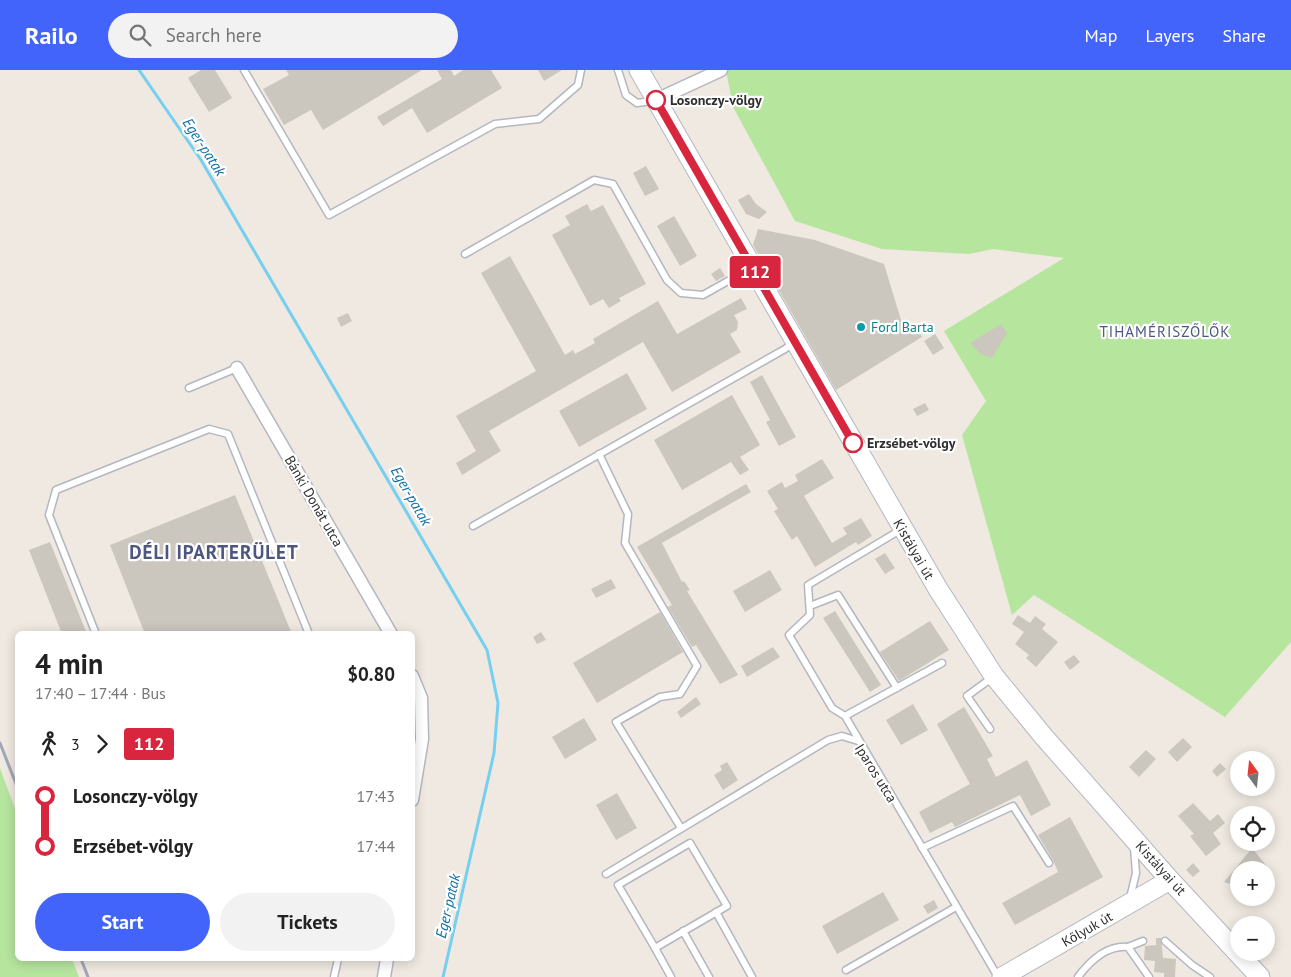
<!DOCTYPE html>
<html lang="en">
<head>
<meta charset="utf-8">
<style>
	:root { --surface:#fff; --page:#f2f2f2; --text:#222; --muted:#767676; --accent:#4264fb }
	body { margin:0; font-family:"PT Sans",sans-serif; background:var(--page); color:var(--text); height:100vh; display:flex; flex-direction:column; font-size:19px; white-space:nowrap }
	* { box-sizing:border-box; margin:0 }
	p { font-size:16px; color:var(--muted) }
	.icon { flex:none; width:28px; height:28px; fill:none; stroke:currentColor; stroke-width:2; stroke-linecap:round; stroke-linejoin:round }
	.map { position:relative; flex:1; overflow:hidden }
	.details { position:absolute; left:15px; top:561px; width:400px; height:330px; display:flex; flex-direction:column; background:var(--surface); border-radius:8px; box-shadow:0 2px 12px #0003 }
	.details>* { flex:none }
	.badge { padding:0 10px; border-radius:4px; font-size:18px; line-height:32px }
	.needle { width:32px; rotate:345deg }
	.controls { position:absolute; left:1230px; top:681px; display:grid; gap:10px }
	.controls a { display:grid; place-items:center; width:45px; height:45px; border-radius:50%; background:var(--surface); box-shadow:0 2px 12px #0003; font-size:25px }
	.map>.badge { position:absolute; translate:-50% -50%; box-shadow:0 0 0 2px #fff }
	.legs { display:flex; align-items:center; gap:8px; height:55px; padding:0 20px; font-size:16px }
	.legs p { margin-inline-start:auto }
	.summary { display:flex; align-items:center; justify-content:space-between; height:85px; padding:0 20px }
	h1 { font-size:28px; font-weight:700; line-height:38px }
	.action { display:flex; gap:10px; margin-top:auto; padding:10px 20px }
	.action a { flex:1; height:58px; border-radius:30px; background:var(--accent); color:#fff; font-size:20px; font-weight:700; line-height:58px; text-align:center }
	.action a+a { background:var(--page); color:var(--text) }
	ul { padding:0 20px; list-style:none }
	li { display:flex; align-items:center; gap:18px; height:50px; font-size:19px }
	li i { display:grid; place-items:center; width:8px; height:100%; margin:0 6px; background:currentColor }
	li i::after { content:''; width:12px; height:12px; margin:-6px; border:4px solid; border-radius:50%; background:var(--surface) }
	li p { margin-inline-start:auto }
	li:first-child i { background:linear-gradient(#0000 50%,currentColor 0) }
	li:last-child i { background:linear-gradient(currentColor 50%,#0000 0) }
	header { display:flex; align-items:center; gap:30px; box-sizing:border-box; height:70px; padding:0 25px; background:var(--accent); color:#fff }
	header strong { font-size:24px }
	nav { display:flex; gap:28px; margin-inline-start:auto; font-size:18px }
	.search { width:350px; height:45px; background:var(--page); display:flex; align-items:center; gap:12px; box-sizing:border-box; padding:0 18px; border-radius:28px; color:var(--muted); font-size:19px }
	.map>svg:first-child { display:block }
</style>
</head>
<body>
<header>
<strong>Railo</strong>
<div class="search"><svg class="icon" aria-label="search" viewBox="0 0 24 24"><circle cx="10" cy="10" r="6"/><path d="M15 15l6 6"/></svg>Search here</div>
<nav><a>Map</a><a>Layers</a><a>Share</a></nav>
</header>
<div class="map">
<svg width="1291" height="907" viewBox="0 0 1291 907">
	<rect width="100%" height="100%" fill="#efe9e1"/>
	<g fill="#b6e59e">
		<polygon points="726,0 1291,0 1291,572 1225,647 1034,525 1012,545 962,365 986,331 944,261 1064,188 993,179 969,184 882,179 795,151 733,37"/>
		<polygon points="0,698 17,744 18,889 72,889 79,907 0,907"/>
	</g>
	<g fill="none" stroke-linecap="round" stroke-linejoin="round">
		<polyline stroke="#75cff0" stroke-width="3" points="139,0 201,90 487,580 498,633 494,683 443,907"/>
	</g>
	<g fill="#cbc7bf">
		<polygon points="201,0 215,0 232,28 209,42 188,8"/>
		<polygon points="286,0 422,0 323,60 311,40 284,55 263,19 289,5"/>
		<polygon points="437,0 451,0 454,6 463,0 491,0 502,18 427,63 412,38 383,56 377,47 442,9"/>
		<polygon points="538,0 562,0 544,11"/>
		<polygon points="646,96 659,119 645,126 633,103"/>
		<polygon points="749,124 756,134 767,142 759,149 746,144 738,130"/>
		<polygon points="587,134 591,141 603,135 646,214 619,228 621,231 609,238 603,229 590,236 552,165 570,155 565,146"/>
		<polygon points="674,146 697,186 680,196 657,156"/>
		<polygon points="758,159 815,170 884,194 905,263 916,256 922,267 836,320 753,175"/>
		<polygon points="510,186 565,285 573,280 575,284 595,273 593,269 658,231 677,264 741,228 747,239 734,245 738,252 737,260 730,264 741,282 672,322 643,272 489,361 501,381 462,405 456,393 476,381 456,346 536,301 481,203"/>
		<polygon points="720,198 725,206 716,211 711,204"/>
		<polygon points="348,243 352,251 341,257 337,248"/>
		<polygon points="1001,254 1007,263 992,288 980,284 970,273"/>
		<polygon points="935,264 944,278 933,285 924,271"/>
		<polygon points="627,303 647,339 579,377 559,341"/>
		<polygon points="762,305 796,367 779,376 766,352 770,350 750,312"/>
		<polygon points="732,325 760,375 740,387 749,400 740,405 731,392 682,420 654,370"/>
		<polygon points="925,333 929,340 917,346 913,339"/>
		<polygon points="822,389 834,408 804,426 832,473 847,464 843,458 861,448 872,466 858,475 856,472 815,497 797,466 792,470 774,441 778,439 767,421 782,412 785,418 798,411 795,405"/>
		<polygon points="746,414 751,422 662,473 682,512 684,511 690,520 687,521 738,605 720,614 696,575 692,577 668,537 672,535 637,477"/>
		<polygon points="235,425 292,564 145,564 110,475"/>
		<polygon points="50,472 87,564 62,564 29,480"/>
		<polygon points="885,483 895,498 885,504 875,489"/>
		<polygon points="770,500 782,520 745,542 733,521"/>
		<polygon points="611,509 616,518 596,528 591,519"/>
		<polygon points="835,541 881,615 870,622 823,548"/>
		<polygon points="660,542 683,582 597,633 573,593"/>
		<polygon points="1018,545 1030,553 1035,546 1046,554 1042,559 1058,572 1036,597 1026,588 1029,585 1015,574 1024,562 1012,554"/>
		<polygon points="930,551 949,580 899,611 880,582"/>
		<polygon points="541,562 546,570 537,574 533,567"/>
		<polygon points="773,577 780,587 747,607 741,596"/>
		<polygon points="1074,585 1080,592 1070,600 1064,592"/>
		<polygon points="696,627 701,634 681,648 677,642"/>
		<polygon points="913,634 928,660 901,675 886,650"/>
		<polygon points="964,637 993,686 987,689 996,707 1027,690 1051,735 1031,746 1020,725 955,757 952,752 930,763 919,742 970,714 937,654"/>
		<polygon points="584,648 597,670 565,689 552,667"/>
		<polygon points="1183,668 1192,677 1177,692 1168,682"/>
		<polygon points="1146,680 1156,689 1139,707 1129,697"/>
		<polygon points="727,692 738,710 723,720 714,705 722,700 720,696"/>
		<polygon points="1220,693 1226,699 1217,707 1212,701"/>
		<polygon points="617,723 637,758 616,770 596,735"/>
		<polygon points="1193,733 1210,751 1218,744 1225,753 1213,763 1221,774 1206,786 1190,766 1194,764 1178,746"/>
		<polygon points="1070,747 1103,807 1015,855 1002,833 1058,802 1053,790 1038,765"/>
		<polygon points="1252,778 1270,800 1239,800 1239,817 1224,812"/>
		<polygon points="1193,793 1200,801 1193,807 1186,800"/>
		<polygon points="883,822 899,850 837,884 822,856"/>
		<polygon points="934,830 938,838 928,844 923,836"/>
		<polygon points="1156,868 1161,868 1163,888 1176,889 1175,907 1164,907 1164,903 1154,902 1155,891 1144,890 1145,876 1156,875"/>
	</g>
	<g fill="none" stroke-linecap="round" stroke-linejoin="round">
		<g stroke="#b4b7c1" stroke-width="9">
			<g id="service">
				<polyline points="244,0 329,145 495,54 539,49 578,15 581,0"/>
				<polyline points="618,0 626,25 637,33 653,31"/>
				<polyline points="465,184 594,110 613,114 667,210 681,223 703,225 751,198"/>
				<polyline points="189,318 237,298"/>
				<polyline points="599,384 628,444 625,473 697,596 680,624 660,627 616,652 681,758"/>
				<polyline points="473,456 785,279 794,272"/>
				<polyline points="902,459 808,515 810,545 789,565 832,638 845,646 998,907"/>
				<polyline points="810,536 838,525 897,618"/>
				<polyline points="96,564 49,445 56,420 209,359 228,364 309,564"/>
				<polyline points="845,646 942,593"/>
				<polyline points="990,659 967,626 993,607"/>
				<polygon points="690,773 727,836 655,878 618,815"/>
				<polyline points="922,778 1013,736 1049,793"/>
				<polyline points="606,804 828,670 842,666 858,671"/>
				<polyline points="1130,828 1136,803 1134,778"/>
				<polyline points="716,842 752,907"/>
				<polyline points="683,861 709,907"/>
				<polyline points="1165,871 1192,895 1210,907"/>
				<polyline points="1128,877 1143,871"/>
				<polyline points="655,878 671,907"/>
				<polyline points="846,900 956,837"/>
				<polyline points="334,907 338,889"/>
				<path d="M 1078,907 C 1090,891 1107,875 1128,877 L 1149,907"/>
			</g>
		</g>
		<g stroke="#b4b7c1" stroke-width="15">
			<g id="minor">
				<polyline points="656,30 721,0"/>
				<polyline points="237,298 391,564"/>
				<polyline points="412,606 421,628 422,669 412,730"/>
				<polyline points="384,907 387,889"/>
			</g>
		</g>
		<g stroke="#b4b7c1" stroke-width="21">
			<g id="secondary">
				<polyline points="639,0 938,519 994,606 1044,667 1170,810 1260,907"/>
				<polyline points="1002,907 1170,810"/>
			</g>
		</g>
		<use href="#service" stroke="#fff" stroke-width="6"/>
		<use href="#minor" stroke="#fff" stroke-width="12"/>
		<use href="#secondary" stroke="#fff" stroke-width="19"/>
		<g stroke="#a3a6b8" stroke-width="3">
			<polyline points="0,673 18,719"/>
			<polyline points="81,889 88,907"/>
		</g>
	</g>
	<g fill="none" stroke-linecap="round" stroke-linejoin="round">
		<g stroke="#fff" stroke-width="11">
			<polyline id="line-1" points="656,30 853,373"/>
		</g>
		<use href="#line-1" stroke="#d7263d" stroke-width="8"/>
	</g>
	<g fill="#fff" stroke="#d7263d" stroke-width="2.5">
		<circle cx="656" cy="30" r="9"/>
		<circle cx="853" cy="373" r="9"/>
	</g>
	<circle fill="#0f9aa8" stroke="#fff" stroke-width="2" cx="861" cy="257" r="5"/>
	<g text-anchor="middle" stroke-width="4.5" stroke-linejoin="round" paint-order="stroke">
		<g font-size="14" font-weight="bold" fill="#2e2e2e" stroke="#fff" text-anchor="start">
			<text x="670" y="35">Losonczy-völgy</text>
			<text x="867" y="378">Erzsébet-völgy</text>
		</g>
		<g font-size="14" fill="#0d838f" stroke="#fff" text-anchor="start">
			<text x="871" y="262">Ford Barta</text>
		</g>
		<g font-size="14" fill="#2e2e2e" stroke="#fff">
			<text transform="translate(314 431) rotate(60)" y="5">Bánki Donát utca</text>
			<text transform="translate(914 479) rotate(60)" y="5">Kistályai út</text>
			<text transform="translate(876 703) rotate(58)" y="5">Iparos utca</text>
			<text transform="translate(1161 798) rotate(48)" y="5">Kistályai út</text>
			<text transform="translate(1087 859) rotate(-30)" y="5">Kőlyuk út</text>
		</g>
		<g font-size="15" font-style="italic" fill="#0d6fa3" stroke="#fff">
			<text transform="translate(204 77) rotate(57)" y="5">Eger-patak</text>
			<text transform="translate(411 426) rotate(60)" y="5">Eger-patak</text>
			<text transform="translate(448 836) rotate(-77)" y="5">Eger-patak</text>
		</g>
		<g font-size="15" letter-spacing="1" fill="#4d5680" stroke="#fff">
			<text x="1165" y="267">TIHAMÉRISZŐLŐK</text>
		</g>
		<g font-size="19" font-weight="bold" letter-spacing="1" fill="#4d5680" stroke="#fff">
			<text x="214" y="489">DÉLI IPARTERÜLET</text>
		</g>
	</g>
</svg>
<div class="controls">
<a><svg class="needle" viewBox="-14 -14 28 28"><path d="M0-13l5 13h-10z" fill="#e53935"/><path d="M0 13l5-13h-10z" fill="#767676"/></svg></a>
<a><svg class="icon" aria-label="locate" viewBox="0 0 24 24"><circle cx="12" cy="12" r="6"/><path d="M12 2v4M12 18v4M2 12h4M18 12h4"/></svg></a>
<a>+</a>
<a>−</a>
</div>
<b class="badge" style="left:755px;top:202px;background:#d7263d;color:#fff">112</b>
<section class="details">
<div class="summary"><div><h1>4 min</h1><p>17:40 – 17:44 · Bus</p></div><b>$0.80</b></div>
<div class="legs"><svg class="icon" aria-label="walk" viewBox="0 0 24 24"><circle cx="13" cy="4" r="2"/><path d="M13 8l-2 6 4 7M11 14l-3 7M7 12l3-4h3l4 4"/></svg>3<svg class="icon" aria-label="forward" viewBox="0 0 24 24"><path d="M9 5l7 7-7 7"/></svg><b class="badge" style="background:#d7263d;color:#fff">112</b></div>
<ul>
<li><i style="color:#d7263d"></i><b>Losonczy-völgy</b><p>17:43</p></li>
<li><i style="color:#d7263d"></i><b>Erzsébet-völgy</b><p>17:44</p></li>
</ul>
<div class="action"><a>Start</a><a>Tickets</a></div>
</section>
</div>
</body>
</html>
